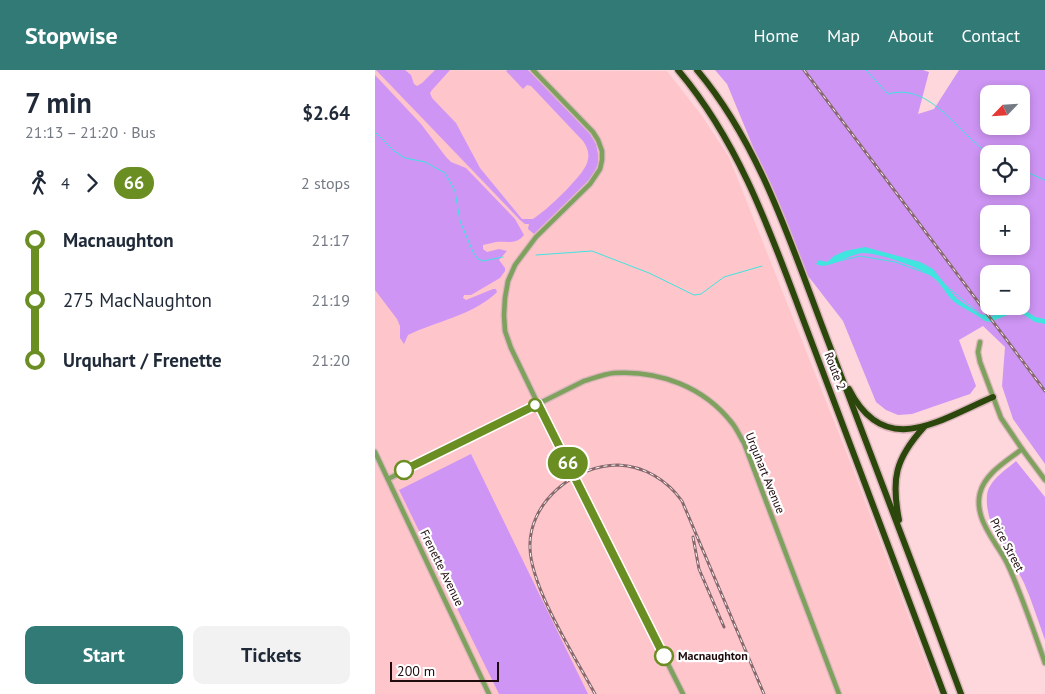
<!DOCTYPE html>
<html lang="en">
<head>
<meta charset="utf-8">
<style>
	:root { --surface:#fff; --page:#f2f2f3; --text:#1f2937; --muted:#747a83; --accent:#317a76 }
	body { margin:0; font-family:"PT Sans",sans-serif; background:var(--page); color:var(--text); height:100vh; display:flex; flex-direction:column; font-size:19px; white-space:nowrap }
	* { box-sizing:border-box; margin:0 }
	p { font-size:16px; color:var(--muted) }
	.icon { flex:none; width:28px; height:28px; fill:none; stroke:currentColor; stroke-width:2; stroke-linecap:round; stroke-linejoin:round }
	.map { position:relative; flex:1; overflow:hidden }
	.side { display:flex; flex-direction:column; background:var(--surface); width:375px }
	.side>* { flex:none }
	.badge { padding:0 10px; border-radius:16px; font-size:18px; line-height:32px }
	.needle { width:32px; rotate:245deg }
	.controls { position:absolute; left:605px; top:15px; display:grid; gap:10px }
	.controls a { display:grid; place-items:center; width:50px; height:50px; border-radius:10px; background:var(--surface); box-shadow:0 2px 8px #0003; font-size:25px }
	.scale { position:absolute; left:15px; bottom:12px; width:109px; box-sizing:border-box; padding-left:5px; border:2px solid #1f0a0d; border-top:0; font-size:14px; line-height:18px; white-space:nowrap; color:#1f0a0d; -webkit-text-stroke:4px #fff; paint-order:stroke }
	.map>.badge { position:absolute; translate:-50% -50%; box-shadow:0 0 0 2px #fff }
	.legs { display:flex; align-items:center; gap:8px; height:55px; padding:0 25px; font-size:16px }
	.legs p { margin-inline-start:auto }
	.head { display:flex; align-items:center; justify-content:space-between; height:85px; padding:0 25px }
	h1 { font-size:28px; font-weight:700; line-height:38px }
	.cta { display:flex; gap:10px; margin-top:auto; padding:10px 25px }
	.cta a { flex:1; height:58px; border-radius:10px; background:var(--accent); color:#fff; font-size:20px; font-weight:700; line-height:58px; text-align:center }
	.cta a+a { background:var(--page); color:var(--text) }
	ul { padding:0 25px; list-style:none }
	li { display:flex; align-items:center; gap:18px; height:60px; font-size:19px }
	li i { display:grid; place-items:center; width:8px; height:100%; margin:0 6px; background:currentColor }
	li i::after { content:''; width:12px; height:12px; margin:-6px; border:4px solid; border-radius:50%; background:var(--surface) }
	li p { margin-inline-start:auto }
	li:first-child i { background:linear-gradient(#0000 50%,currentColor 0) }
	li:last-child i { background:linear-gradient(currentColor 50%,#0000 0) }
	header { display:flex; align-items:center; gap:30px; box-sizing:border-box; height:70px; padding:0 25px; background:var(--accent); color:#fff }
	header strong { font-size:24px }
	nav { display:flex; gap:28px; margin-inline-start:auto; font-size:18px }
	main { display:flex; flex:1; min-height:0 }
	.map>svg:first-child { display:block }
</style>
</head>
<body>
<header>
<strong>Stopwise</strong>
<nav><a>Home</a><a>Map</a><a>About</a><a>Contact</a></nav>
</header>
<main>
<section class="side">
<div class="head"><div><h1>7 min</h1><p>21:13 – 21:20 · Bus</p></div><b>$2.64</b></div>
<div class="legs"><svg class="icon" aria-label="walk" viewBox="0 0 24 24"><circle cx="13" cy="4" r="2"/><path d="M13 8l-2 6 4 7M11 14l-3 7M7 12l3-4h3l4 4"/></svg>4<svg class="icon" aria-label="forward" viewBox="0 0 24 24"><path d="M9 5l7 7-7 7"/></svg><b class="badge" style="background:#6b8e23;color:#fff">66</b><p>2 stops</p></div>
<ul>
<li><i style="color:#6b8e23"></i><b>Macnaughton</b><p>21:17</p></li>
<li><i style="color:#6b8e23"></i><span>275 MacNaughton</span><p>21:19</p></li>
<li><i style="color:#6b8e23"></i><b>Urquhart / Frenette</b><p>21:20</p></li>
</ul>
<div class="cta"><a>Start</a><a>Tickets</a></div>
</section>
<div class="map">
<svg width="670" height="624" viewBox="0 0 670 624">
	<rect width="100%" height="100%" fill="#fed7dc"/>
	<polygon fill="#fec5cb" points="0,0 292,1 327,46 354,87 478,399 563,624 0,624"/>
	<g fill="#ce95f4" fill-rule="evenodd">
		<path d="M 1,0 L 30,0 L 36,5 L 39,14 L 42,16 L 47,13 L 60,0 L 75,0 L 57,20 L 55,23 L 57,28 L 81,53 L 105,98 L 147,149 L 158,149 C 170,142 208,106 212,93 C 215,85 213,78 208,71 L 156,16 L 152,15 L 148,19 L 131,1 L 133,0 L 153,0 L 215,64 L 221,74 L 223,84 L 223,94 L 217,107 L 159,164 L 153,159 L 154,154 L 150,154 L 145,150 Z"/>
		<path d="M 340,0 L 548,0 L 554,2 L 543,44 L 559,39 L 584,0 L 670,0 L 670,394 L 638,349 L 627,316 L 630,277 L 608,256 L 584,270 L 601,316 L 595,324 L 537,344 L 523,345 L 511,340 L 501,332 L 468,251 L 430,202 L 352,14 ZM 614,24 L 646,24 L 646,56 L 614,56 ZM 614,84 L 646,84 L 646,116 L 614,116 ZM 614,144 L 646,144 L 646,176 L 614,176 ZM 614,204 L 646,204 L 646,236 L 614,236 Z"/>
		<path d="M 0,5 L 46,54 L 71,87 L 76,92 L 91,98 L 140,149 L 149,165 C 141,175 132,171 121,172 C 117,173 112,174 108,175 L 108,179 L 112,182 L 124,179 L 132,181 L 124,190 L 130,198 L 130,201 L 125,208 L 96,225 L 89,225 L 88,228 L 91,230 L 118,219 L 121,219 L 122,222 L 120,224 C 95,246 62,251 33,265 L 29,274 L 25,268 L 25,256 L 22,249 L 0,220 Z"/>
		<polygon points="96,384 213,624 124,624 24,420"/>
		<path d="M 641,391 L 670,427 L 670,570 C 663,551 657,531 649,513 C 636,486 609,457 612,425 C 614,410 631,400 641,391 Z"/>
	</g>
	<path fill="#40e5df" d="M 490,177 L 545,192 L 558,199 L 581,228 L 604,244 L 617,246 L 644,236 L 660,247 L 670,249 L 670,254 L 660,252 L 643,241 L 615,252 L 610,251 C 600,243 586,238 577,230 C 571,224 567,215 560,209 C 548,198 504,183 488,183 C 473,184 453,201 441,194 L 444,190 L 452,192 L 459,186 L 470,181 Z"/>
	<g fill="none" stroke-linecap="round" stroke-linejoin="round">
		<g stroke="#40e5df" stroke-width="1">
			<path d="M 491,0 L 513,24 C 557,12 583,65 615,84"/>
			<polyline points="0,62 19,81 30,88 50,92 70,103 80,121 85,151 98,182 103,189 108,191 128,187"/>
			<polyline points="646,100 670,110"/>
			<polyline points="161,185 217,181 274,203 319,225 326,224 349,207 387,196"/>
			<polyline points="456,193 485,186 520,192 553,204"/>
			<polyline points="569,214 606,245"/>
		</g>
		<g stroke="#dab6bb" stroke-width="7">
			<g id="minor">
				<polyline points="158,0 218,62 223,70 227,81 227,90 225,99 215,114 161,167 140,195 133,211 130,228 129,245 130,261 136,278 163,334 308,624"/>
				<polyline points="605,272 603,282 605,292 626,348 647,379 670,410"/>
				<path d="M 647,379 C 632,391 610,403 605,423 C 603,430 604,439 606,446 C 611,463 624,477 632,493 C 647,525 658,559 670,593"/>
				<polyline points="0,382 114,624"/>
				<path d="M 13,409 L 209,311 C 219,308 229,304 239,303 C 284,300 329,317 357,353 C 362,359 365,367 369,373 L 464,624"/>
			</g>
		</g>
		<g stroke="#dab6bb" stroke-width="9">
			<g id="highway">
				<path d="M 303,0 C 370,79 401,179 437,273 C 482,390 526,507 569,624"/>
				<path d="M 322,0 C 387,77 418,181 454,274 C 498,391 543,507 586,624"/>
				<path d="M 474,319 C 510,390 564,350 618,327"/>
				<path d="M 524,450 C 516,409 520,389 549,357"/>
			</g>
		</g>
		<use href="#minor" stroke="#7ea15e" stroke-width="4.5"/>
		<use href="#highway" stroke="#2c470b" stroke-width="6"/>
		<g stroke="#87696d" stroke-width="3">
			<g id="rail">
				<polyline points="429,0 670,321"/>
				<polyline points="318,467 324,499 349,557"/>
				<path d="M 220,624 C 200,587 156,518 155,478 C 153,433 199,395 243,395 C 269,396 292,410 307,431 L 389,624"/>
			</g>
		</g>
		<use href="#rail" stroke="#fff" stroke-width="1" stroke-dasharray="4" stroke-linecap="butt"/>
	</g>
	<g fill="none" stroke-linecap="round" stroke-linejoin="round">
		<g stroke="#fff" stroke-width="11">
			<polyline id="line-1" points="29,400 163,334 289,586"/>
		</g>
		<use href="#line-1" stroke="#6b8e23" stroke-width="8"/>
	</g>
	<g fill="#fff" stroke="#6b8e23" stroke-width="2.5">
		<circle cx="160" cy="335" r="6"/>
		<circle cx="29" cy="400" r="9"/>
		<circle cx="289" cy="586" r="9"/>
	</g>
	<g text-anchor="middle" stroke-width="4.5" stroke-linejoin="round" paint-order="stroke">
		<g font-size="12" fill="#1f0a0d" stroke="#fff">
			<text transform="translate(460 301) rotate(69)" y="4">Route 2</text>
			<text transform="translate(390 403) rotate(68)" y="4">Urquhart Avenue</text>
			<text transform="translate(632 475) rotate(62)" y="4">Price Street</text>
			<text transform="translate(67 498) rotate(64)" y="4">Frenette Avenue</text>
		</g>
		<g font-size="12" font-weight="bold" fill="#1f0a0d" stroke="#fff" text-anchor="start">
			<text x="303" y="590">Macnaughton</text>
		</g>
	</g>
</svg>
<div class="controls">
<a><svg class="needle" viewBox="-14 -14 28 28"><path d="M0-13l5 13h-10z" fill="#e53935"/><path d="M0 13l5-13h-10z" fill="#747a83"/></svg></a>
<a><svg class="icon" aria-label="locate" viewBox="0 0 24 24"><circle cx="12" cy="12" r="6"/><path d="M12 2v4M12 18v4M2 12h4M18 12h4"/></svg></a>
<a>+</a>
<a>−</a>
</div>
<div class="scale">200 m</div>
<b class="badge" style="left:193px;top:393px;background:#6b8e23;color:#fff">66</b>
</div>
</main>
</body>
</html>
